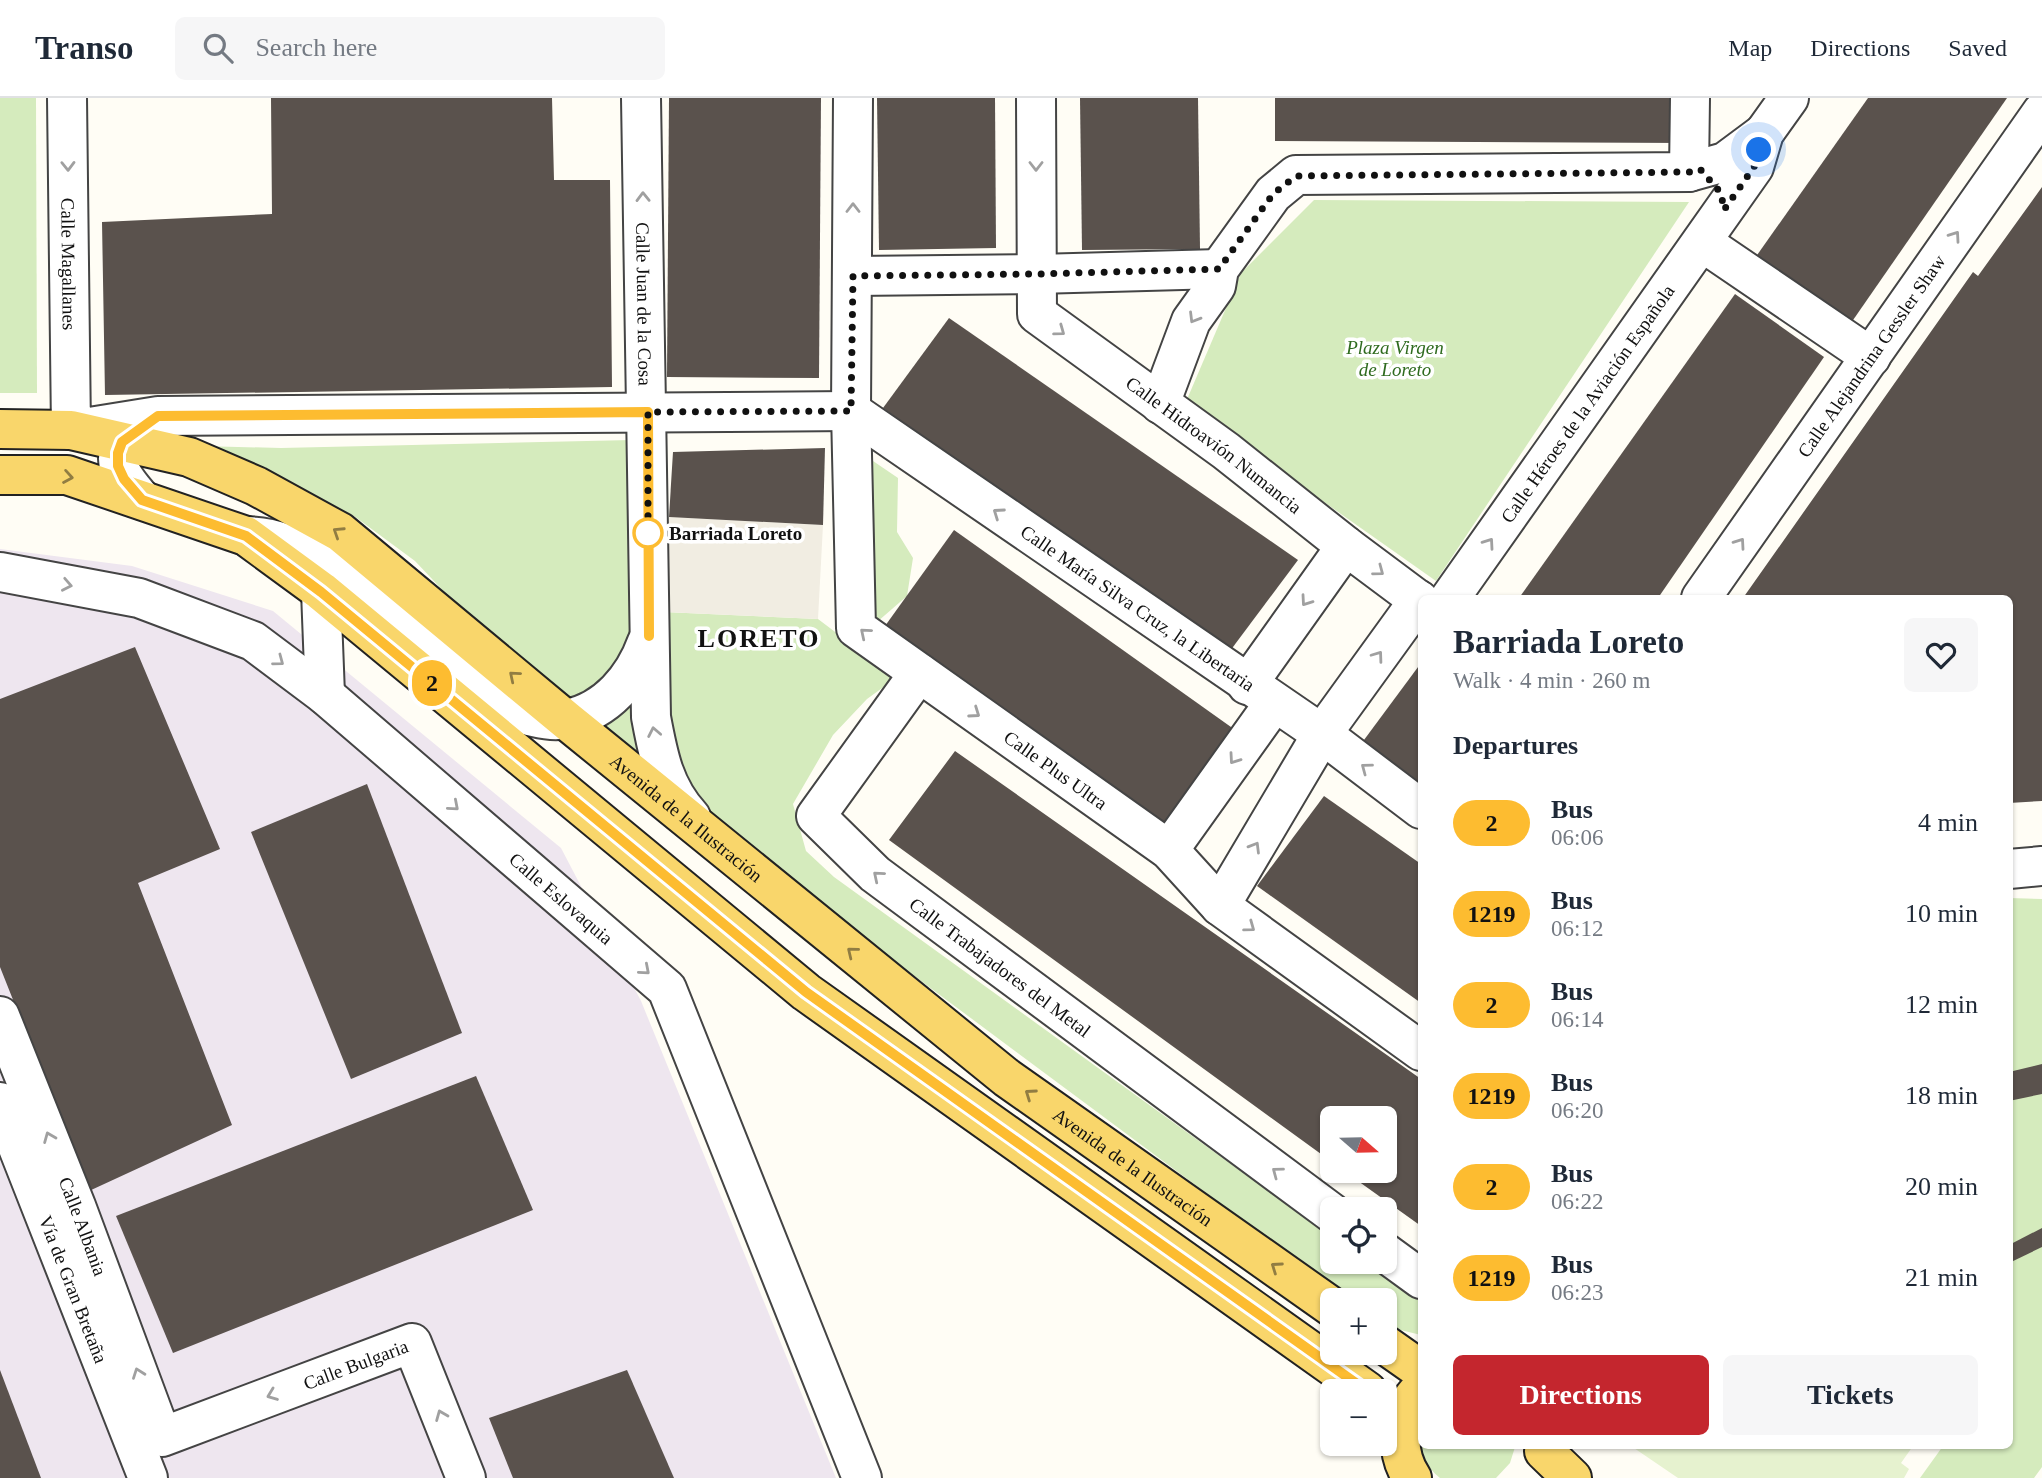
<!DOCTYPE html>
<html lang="en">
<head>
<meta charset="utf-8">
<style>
	:root { --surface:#fff; --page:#f6f6f7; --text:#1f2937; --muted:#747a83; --line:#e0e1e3; --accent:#c4262e }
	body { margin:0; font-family:Georgia,serif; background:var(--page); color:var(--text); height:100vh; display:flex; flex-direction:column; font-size:26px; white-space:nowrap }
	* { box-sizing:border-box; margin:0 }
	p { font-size:23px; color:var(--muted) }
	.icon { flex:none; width:38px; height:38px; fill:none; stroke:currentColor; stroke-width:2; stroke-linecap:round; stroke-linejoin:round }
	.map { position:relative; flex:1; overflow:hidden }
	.sheet { position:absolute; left:1418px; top:497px; width:595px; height:854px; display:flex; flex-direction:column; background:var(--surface); border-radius:10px; box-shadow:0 2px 5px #0004 }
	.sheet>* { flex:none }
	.badge { padding:0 14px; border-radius:23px; font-size:24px; line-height:46px }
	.needle { width:46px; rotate:110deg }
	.tools { position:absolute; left:1320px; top:1008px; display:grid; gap:14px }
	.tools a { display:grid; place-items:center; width:77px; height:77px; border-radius:10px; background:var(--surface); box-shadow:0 2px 5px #0004; font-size:35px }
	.you { position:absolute; width:35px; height:35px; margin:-18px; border:5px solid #fff; border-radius:50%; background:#1a73e8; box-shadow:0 0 0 10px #1a73e833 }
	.map>.badge { position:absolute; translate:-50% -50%; box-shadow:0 0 0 4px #fff }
	h2 { padding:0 35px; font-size:26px; line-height:63px }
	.round { display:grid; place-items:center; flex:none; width:74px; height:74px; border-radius:10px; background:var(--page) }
	.headline { display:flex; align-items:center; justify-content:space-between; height:119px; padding:0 35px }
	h1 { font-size:33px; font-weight:600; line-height:52px }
	.action { display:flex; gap:14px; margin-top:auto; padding:14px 35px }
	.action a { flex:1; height:80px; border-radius:10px; background:var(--accent); color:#fff; font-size:28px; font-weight:600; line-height:80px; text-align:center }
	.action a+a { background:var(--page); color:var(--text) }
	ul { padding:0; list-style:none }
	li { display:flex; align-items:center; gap:21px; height:91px; padding:0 35px }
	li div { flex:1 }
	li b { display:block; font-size:26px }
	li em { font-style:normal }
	li .badge { min-width:77px; font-weight:700; text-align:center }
	header { display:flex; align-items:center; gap:42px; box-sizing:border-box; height:98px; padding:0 35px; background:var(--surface); border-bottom:2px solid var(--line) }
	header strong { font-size:33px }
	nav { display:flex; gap:38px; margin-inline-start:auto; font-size:24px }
	.search { width:490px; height:63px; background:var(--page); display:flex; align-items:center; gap:18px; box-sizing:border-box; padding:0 24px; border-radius:10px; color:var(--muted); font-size:26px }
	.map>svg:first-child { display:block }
</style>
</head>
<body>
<header>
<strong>Transo</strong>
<div class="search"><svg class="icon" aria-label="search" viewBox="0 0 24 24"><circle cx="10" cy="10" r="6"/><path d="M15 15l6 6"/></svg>Search here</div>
<nav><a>Map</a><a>Directions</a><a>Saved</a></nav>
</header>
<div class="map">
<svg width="2042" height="1380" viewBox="0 0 2042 1380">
	<rect width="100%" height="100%" fill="#fffdf5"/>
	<polygon fill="#eee6ef" points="0,451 132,468 273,513 561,750 641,903 836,1380 0,1380"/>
	<g fill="#d5ebbd">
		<polygon points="0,0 36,0 37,295 0,295"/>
		<polygon points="1314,102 1689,104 1436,483 1185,306 1241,175"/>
		<polygon points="632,342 632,560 581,605 561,603 467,518 415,463 354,418 265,371 201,348 281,350"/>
		<polygon points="851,348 898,380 897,434 913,460 907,498 877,524 849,509"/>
		<polygon points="664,514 818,521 896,580 867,601 833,637 793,706 806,753 834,779 1332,1139 1332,1164 1366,1164 1421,1204 1421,1237 1384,1228 1384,1202 1350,1202 765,767 594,618"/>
		<polygon points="2009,800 2042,801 2042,1369 2034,1380 1920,1380 1943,1348 2009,1348"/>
		<path d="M 1421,1337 L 1421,1348 L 1515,1349 L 1510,1365 L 1496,1380 L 1440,1380 C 1426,1369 1420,1355 1421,1337 Z"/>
	</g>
	<polygon fill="#e6f2cf" points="1631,1348 1913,1348 1901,1365 1909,1371 1904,1380 1678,1380"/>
	<polygon fill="#f1ede2" points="669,419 823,427 818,521 664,514"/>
	<g fill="#5a524d">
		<polygon points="271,0 552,0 554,82 610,82 612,289 105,297 102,124 272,116"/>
		<polygon points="669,0 821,0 819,280 667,279"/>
		<polygon points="877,0 995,0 996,150 879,152"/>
		<polygon points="1080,0 1198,0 1200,151 1082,152"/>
		<polygon points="1275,0 1685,0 1684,45 1275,43"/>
		<polygon points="1868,0 2007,0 1851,225 1755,160"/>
		<polygon points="2042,89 2042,703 2009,705 2009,500 1743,500 1973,174 1978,178"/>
		<polygon points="1735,196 1824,259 1658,500 1519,500"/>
		<polygon points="949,220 1298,462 1227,557 883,310"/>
		<polygon points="825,350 823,427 669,419 673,354"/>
		<polygon points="954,432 1238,634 1169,730 885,528"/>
		<polygon points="135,549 220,751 138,785 232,1027 89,1093 0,869 0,601"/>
		<polygon points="1421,565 1421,689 1361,646"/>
		<polygon points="955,653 1421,981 1421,1128 1344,1073 1384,1073 1384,1020 1332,1020 1332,1064 889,742"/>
		<polygon points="367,686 462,935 351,981 251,734"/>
		<polygon points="1324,698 1421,766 1421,905 1257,788"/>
		<polygon points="2042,966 2042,996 2009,1003 2009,974"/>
		<polygon points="476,978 533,1112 173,1255 116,1118"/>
		<polygon points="2042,1130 2042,1149 2009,1165 2009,1147"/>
		<polygon points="0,1272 41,1380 0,1380"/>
		<polygon points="627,1272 674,1380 513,1380 489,1320"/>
	</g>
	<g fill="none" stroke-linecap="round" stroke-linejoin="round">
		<g stroke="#444" stroke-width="42">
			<g id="minor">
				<path id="s1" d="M 67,0 L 71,332 L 158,318 L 851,313"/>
				<path id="s2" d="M 641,0 L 651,619 C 658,657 664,690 691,719"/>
				<path id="s3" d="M 853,0 L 851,313 L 856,530 L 1169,752 L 1220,808 L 1421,953"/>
				<path id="s4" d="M 1036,0 L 1037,216 L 1226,353 L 1346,448 L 1421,504"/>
				<polyline points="1689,74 1690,0"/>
				<polyline points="1702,144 1871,259"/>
				<polyline points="853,178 1037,176 1219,171"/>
				<polyline points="1160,306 1191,223 1216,188 1219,171 1273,96 1296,77 1689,74 1725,64 1764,35"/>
				<path id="s5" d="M 851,313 L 1322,636 L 1421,711"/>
				<path d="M 142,402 C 111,367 107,352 148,325"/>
				<path d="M 246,438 C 279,439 292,448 321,465 L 498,607 C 517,614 546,626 567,621 C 607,613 634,580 647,544"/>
				<path id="s6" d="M 0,474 L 139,500 L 253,543 L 325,597 L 667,891 L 862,1380"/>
				<polyline points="321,493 325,597"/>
				<path id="s7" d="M 1450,500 L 1754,69 L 1764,35 L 1789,0"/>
				<path id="s8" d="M 1701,500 L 2042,14"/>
				<path id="s9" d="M 919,575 L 816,718 L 875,776 L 1332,1115"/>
				<polyline points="1247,587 1346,448"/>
				<polyline points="1169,752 1274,605"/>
				<polyline points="2009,771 2042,768"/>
				<polyline points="1220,808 1322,636 1419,502"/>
				<path id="s10" d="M 0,918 L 76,1108 L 162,1339 L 412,1245 L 466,1380"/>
				<path id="s11" d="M 0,1004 L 148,1380"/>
				<polyline points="1384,1154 1421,1181"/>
			</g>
		</g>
		<g stroke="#222" stroke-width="42">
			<g id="major">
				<path id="s12" d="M 0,331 L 71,332 L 189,359 L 256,388 L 340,434 L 566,622 L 1007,980 L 1332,1209"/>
				<polyline points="0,377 67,377 246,438 321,493 806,894 1367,1293"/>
				<polyline points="1384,1246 1421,1272"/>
				<polyline points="1544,1353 1572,1380"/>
				<path d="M 1412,1380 C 1394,1353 1397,1313 1421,1291"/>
			</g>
		</g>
		<use href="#minor" stroke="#fff" stroke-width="38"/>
		<use href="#major" stroke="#f9d66b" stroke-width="38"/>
	</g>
	<defs><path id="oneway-chevron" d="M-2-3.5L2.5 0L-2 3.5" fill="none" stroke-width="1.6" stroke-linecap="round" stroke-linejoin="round" transform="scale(1.75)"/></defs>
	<g stroke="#a0a0a0">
		<use href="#oneway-chevron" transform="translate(68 68) rotate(89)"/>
		<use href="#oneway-chevron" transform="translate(1036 68) rotate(90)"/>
		<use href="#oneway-chevron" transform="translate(643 99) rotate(-91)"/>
		<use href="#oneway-chevron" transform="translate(853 110) rotate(-90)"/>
		<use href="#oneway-chevron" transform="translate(1955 138) rotate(-55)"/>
		<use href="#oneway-chevron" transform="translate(1194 220) rotate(121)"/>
		<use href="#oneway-chevron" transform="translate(1060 233) rotate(36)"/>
		<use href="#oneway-chevron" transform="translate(998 415) rotate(-145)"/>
		<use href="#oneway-chevron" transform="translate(1489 445) rotate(-55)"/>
		<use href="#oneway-chevron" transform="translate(1740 445) rotate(-55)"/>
		<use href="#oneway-chevron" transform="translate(1379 473) rotate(37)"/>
		<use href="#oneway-chevron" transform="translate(67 487) rotate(11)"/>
		<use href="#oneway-chevron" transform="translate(1306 503) rotate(125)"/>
		<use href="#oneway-chevron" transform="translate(865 535) rotate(-140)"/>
		<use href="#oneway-chevron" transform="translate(1378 558) rotate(-54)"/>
		<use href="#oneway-chevron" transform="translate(279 563) rotate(37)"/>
		<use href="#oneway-chevron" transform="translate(975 615) rotate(35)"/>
		<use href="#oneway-chevron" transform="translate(654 634) rotate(-101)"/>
		<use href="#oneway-chevron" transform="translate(1234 661) rotate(125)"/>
		<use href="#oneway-chevron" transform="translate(1366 670) rotate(-143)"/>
		<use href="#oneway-chevron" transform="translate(454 708) rotate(41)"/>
		<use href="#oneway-chevron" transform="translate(1255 749) rotate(-59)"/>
		<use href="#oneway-chevron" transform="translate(878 778) rotate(-140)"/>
		<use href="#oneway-chevron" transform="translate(1250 829) rotate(36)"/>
		<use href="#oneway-chevron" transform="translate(645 872) rotate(41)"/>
		<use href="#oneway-chevron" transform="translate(49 1039) rotate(-112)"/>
		<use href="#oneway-chevron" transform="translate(1277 1074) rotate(-143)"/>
		<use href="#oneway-chevron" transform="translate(138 1275) rotate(-110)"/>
		<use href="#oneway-chevron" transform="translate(272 1297) rotate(159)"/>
		<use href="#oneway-chevron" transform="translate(441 1317) rotate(-112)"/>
	</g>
	<g stroke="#917d42">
		<use href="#oneway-chevron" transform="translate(68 379) rotate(10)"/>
		<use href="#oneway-chevron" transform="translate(338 434) rotate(-147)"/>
		<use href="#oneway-chevron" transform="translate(514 578) rotate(-140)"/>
		<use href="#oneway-chevron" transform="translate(852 854) rotate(-141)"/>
		<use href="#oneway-chevron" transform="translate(1030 996) rotate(-145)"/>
		<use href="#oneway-chevron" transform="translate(1276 1169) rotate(-145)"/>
	</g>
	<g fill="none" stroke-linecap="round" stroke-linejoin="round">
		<g stroke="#fff" stroke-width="16">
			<polyline id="line" points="649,538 648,314 158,318 122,344 118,355 118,368 124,381 142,402 246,438 321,494 806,894 1367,1293"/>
		</g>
		<use href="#line" stroke="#fdbc30" stroke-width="10"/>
		<polyline stroke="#111" stroke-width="7" stroke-dasharray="0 12.6" points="648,435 648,439 648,314 851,313 853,178 1037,176 1219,171 1273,96 1296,78 1689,74 1700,71 1721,95 1724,112 1754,69 1759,52"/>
	</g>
	<circle fill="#fff" stroke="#fdbc30" stroke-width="3.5" cx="648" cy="435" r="14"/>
	<g text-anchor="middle" stroke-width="7" stroke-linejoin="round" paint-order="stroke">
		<g font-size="19" fill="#111" stroke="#fff">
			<text dy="7" stroke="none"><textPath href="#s1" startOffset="166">Calle Magallanes</textPath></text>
			<text dy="7" stroke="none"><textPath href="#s2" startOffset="206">Calle Juan de la Cosa</textPath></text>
			<text dy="7" stroke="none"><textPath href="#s8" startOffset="296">Calle Alejandrina Gessler Shaw</textPath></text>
			<text dy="7" stroke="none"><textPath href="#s7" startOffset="238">Calle Héroes de la Aviación Española</textPath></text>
			<text dy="7" stroke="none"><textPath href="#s4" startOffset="436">Calle Hidroavión Numancia</textPath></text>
			<text dy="7" stroke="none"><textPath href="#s5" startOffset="348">Calle María Silva Cruz, la Libertaria</textPath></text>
			<text dy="7" stroke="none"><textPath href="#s3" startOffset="775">Calle Plus Ultra</textPath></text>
			<text dy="7" stroke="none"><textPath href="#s12" startOffset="810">Avenida de la Ilustración</textPath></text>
			<text dy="7" stroke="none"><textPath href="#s6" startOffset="665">Calle Eslovaquia</textPath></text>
			<text dy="7" stroke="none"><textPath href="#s9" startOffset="415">Calle Trabajadores del Metal</textPath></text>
			<text dy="7" stroke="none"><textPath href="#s12" startOffset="1377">Avenida de la Ilustración</textPath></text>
			<text dy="7" stroke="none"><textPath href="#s10" startOffset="226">Calle Albania</textPath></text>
			<text dy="7" stroke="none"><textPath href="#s11" startOffset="201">Vía de Gran Bretaña</textPath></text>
			<text dy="7" stroke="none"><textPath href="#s10" startOffset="658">Calle Bulgaria</textPath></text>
		</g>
		<g font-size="19" font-style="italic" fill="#2f6b1f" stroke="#fff">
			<text x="1395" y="256">Plaza Virgen<tspan x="1395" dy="22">de Loreto</tspan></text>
		</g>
		<g font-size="19" font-weight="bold" fill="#111" stroke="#fff" text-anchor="start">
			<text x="669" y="442">Barriada Loreto</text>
		</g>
		<g font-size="26" font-weight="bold" letter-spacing="2" fill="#111" stroke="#fff">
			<text x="759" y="549">LORETO</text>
		</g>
	</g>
</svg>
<div class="tools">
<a><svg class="needle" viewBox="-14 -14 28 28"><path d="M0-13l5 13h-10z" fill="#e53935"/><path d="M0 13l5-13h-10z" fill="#747a83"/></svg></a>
<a><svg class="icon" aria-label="locate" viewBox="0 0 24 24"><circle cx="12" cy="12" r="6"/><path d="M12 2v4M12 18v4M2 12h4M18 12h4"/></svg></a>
<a>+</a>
<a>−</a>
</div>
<div class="you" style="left:1759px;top:52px"></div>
<b class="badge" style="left:432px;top:585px;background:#fdbc30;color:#111">2</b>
<section class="sheet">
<div class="headline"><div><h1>Barriada Loreto</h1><p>Walk · 4 min · 260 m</p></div><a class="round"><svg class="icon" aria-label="heart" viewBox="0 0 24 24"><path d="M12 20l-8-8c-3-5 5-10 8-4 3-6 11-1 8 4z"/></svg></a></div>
<h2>Departures</h2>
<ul>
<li><span class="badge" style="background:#fdbc30;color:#111">2</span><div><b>Bus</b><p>06:06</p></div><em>4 min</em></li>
<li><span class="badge" style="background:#fdbc30;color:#111">1219</span><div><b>Bus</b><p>06:12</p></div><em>10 min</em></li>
<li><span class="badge" style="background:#fdbc30;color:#111">2</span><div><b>Bus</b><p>06:14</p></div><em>12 min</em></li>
<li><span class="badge" style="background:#fdbc30;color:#111">1219</span><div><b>Bus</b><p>06:20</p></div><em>18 min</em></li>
<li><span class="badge" style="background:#fdbc30;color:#111">2</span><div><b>Bus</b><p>06:22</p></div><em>20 min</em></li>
<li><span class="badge" style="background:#fdbc30;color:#111">1219</span><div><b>Bus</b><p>06:23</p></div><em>21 min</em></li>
</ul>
<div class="action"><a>Directions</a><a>Tickets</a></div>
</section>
</div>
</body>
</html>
